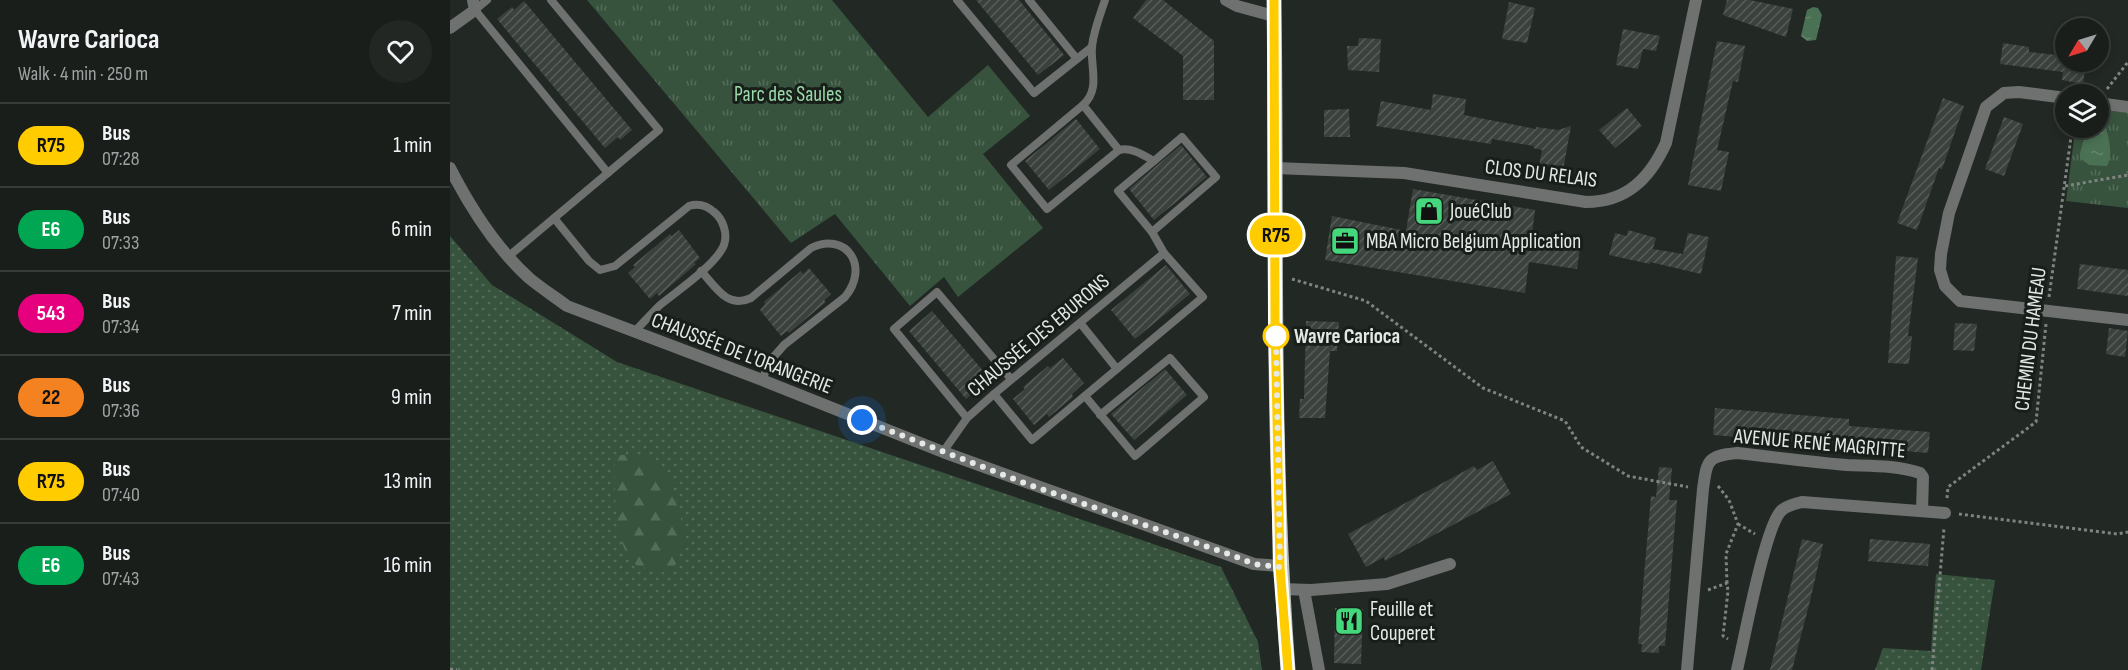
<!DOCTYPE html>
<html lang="en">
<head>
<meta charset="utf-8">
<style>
	:root { --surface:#1a1e1a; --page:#232723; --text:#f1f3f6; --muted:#9fa2a2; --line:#383c39 }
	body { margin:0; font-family:"Sofia Sans Condensed",sans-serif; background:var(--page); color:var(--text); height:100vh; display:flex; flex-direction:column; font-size:22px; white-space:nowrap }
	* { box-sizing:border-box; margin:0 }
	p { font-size:20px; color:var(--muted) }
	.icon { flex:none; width:33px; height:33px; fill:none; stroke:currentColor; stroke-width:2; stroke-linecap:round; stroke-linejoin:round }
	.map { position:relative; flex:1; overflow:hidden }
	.panel { display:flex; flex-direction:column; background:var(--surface); width:450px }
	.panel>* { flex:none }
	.badge { padding:0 12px; border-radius:20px; font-size:21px; line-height:39px }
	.needle { width:39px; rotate:232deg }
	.buttons { position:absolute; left:1605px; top:18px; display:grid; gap:12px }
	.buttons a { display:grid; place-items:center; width:54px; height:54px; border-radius:50%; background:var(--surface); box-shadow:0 3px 9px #0003,0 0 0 2px var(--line); font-size:30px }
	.you { position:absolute; width:30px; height:30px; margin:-15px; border:4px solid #fff; border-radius:50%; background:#1a73e8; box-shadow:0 0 0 9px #1a73e833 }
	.map>.badge { position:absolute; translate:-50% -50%; box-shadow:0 0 0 3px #fff }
	.round { display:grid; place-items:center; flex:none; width:63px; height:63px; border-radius:32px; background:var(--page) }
	.headline { display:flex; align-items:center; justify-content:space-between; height:102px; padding:0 18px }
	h1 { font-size:28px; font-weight:700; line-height:45px }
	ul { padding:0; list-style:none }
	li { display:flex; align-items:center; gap:18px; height:84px; padding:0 18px; border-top:2px solid var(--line) }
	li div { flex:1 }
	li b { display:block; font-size:22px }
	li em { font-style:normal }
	li .badge { min-width:66px; font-weight:700; text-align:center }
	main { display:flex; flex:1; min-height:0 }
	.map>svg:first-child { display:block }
</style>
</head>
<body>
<main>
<section class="panel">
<div class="headline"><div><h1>Wavre Carioca</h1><p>Walk · 4 min · 250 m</p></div><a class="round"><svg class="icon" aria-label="heart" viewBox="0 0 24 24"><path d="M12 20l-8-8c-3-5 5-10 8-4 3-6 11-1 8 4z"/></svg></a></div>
<ul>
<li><span class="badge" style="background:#fc0;color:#111">R75</span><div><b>Bus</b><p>07:28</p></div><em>1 min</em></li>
<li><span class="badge" style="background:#00a651;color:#fff">E6</span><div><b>Bus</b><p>07:33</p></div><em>6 min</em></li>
<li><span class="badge" style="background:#e6007e;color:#fff">543</span><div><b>Bus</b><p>07:34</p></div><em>7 min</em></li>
<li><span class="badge" style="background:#f58220;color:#111">22</span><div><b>Bus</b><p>07:36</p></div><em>9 min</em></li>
<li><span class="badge" style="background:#fc0;color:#111">R75</span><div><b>Bus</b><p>07:40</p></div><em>13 min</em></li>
<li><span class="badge" style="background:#00a651;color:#fff">E6</span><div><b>Bus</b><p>07:43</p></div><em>16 min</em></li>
</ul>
</section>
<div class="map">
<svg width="1678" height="670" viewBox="0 0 1678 670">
	<defs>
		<pattern id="grass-dots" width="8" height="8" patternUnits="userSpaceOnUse" patternTransform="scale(1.5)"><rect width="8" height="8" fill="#37533e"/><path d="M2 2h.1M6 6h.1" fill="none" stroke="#546c5a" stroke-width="1.8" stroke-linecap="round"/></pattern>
		<pattern id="forest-firs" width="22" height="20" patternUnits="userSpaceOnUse" patternTransform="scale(1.5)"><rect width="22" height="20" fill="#37533e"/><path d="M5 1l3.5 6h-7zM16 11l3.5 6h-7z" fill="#546c5a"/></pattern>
		<pattern id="park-tufts" width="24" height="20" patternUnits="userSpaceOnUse" patternTransform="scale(1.5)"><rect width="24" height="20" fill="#37533e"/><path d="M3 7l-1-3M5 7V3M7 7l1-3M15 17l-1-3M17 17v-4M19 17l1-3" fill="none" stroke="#546c5a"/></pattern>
		<pattern id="water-ripples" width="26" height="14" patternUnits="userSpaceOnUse" patternTransform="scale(1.5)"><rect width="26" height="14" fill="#4b7154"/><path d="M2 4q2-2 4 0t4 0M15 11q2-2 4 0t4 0" fill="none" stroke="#65856d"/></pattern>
		<pattern id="building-hatch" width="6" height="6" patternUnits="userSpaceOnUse" patternTransform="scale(1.5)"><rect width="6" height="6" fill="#3b423d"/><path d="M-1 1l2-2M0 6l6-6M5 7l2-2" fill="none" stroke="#575d59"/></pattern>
	</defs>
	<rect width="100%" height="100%" fill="#222823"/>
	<g fill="url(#grass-dots)">
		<polygon points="0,236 42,285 167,362 771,567 808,642 812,670 0,670"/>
		<polygon points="1486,574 1545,580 1531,670 1425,670 1433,648 1481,651"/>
	</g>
	<path fill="url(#forest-firs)" d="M 165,455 L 195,455 L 220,480 L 237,540 L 221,574 L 187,566 C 183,561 178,556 175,550 C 165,527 163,481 165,455 Z"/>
	<g fill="url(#park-tufts)">
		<polygon points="137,0 382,0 478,117 538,65 580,116 533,154 593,228 508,297 494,277 460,306 385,214 341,243"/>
		<polygon points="1649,109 1678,113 1678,208 1616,201 1624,139 1632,128 1648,128"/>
	</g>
	<g fill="url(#water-ripples)">
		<polygon points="1363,7 1368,8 1372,15 1366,40 1357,41 1351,36 1357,10"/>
		<path d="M 1649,120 L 1654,122 C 1658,134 1664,155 1657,166 L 1639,165 L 1630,158 L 1630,153 L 1637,129 L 1648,128 Z"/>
	</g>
	<g fill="url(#building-hatch)">
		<polygon points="526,0 569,0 614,55 588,75"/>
		<polygon points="696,0 713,0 764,41 764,100 733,100 733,56 683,18"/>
		<polygon points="1277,0 1300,0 1343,9 1336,37 1273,15"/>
		<polygon points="74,1 182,130 170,140 168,137 155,148 47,19 62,7 64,10"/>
		<polygon points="1059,2 1085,8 1077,43 1052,39"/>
		<polygon points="1173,29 1210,36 1206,51 1193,49 1188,69 1166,65"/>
		<polygon points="909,38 931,39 929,72 898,70 897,46 908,46"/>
		<polygon points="1267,41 1295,46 1288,82 1283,81 1267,150 1279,152 1271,191 1238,185"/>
		<polygon points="1553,43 1579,47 1579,52 1616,56 1616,62 1636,62 1633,84 1612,80 1613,72 1550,64"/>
		<polygon points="983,94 1016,99 1014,115 1086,129 1086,127 1108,130 1121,126 1113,170 1089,166 1092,150 1083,148 1084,146 1042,139 1041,144 926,126 931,101 981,110"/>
		<polygon points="1493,98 1514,106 1492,169 1489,168 1467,230 1447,223"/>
		<polygon points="1177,108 1192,126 1165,148 1149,130"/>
		<polygon points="899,109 900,137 874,137 874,110"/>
		<polygon points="1554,117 1573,124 1554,176 1535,169"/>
		<polygon points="626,119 650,149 599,190 575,161"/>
		<polygon points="731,145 757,177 704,220 679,189"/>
		<polygon points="963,189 1085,210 1082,233 1131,241 1127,269 1079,262 1075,293 875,260 882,216 956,231"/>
		<polygon points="229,230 250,258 244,263 246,264 209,296 207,293 200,299 178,273 185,267 183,265 220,234 222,236"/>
		<polygon points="1178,230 1206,238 1203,249 1233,254 1238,233 1259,237 1251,274 1200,262 1200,264 1159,255 1165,233 1177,236"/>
		<polygon points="1446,256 1468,258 1458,336 1462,336 1459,364 1438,363"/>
		<polygon points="1630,264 1678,270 1678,296 1627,289"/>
		<polygon points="716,265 740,294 685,339 661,310"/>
		<polygon points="359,268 381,294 374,300 376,302 339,333 337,331 331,336 310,310 315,304 314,302 351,271 353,274"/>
		<polygon points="482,311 540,379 516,399 459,331"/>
		<polygon points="856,321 889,322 887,351 880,351 875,418 849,418 850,399 854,399"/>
		<polygon points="1505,323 1527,324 1524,351 1503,350"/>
		<polygon points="1659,328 1678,331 1675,357 1656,354"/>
		<polygon points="613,358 634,383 622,394 623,397 599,417 597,414 584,425 563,399 575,389 573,387 598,366 600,368"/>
		<polygon points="715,369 737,395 684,440 661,414"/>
		<polygon points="1265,408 1399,419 1399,426 1480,432 1478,453 1263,435"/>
		<polygon points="1043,461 1061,494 935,561 934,557 916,567 898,534 1024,466 1027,470"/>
		<polygon points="1209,467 1222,468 1219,500 1227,500 1215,646 1209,646 1209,653 1191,652 1192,644 1188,644 1201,496 1206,497"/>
		<polygon points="1352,539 1373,544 1360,601 1342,670 1320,670"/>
		<polygon points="1420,539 1480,544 1478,566 1418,561"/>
		<polygon points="885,608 913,609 911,664 884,663"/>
	</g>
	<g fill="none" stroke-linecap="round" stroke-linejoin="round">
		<g stroke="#7f8480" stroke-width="3" stroke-dasharray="3 3" stroke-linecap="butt">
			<polyline points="1657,89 1678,62"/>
			<polyline points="1615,186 1678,175"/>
			<polyline points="842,279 916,301 1033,388 1115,421 1131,447 1178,476 1238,487"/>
			<polyline points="1599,297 1621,137 1627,128"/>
			<polyline points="1268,486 1279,500 1288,524 1276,554 1277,583"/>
			<polyline points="1497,498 1498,487 1586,422 1596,324"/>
			<polyline points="1509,514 1667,534 1678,532"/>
			<polyline points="1288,524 1305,534"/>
			<polyline points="1258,590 1277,583 1278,591 1273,636 1278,639"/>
			<polyline points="0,669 7,670"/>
			<polyline points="1482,670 1494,528"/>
		</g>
		<g stroke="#6e716f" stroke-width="8">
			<polyline points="37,0 25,10 158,173"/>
			<polyline points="507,0 584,93 642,47"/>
			<polyline points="579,0 627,59"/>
			<path d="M 655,0 C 650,15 644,30 642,46 C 640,67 651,89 633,105 L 669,150 C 682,147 693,155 704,161 L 732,137 L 766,177 L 702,232"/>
			<polyline points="633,105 561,165 597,209 669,150"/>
			<path d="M 104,218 L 139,261 L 150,270 L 165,266 L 239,206 C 249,203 256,205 264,212 C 273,219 278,234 274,245 C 266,265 227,291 210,305 C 201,314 193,323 184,332"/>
			<polyline points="59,256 209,130 101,0"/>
			<path d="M 251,271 C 266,287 277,309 301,298 L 361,248 C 397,231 420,267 395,297 L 334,345 L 320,361 L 312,380"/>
			<polyline points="631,324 667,369"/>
			<polyline points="544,394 582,440 753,297 714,253 702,232 668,191 704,161"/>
			<polyline points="635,396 685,456 754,397 720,358 650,415"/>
			<polyline points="517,418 444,329 487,292 561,379"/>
			<polyline points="493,452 517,418 544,394 714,253"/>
		</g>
		<g stroke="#6e716f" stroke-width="12">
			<polyline points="776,0 787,6 824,16"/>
			<polyline points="0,28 25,10 23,0"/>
			<polyline points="1616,98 1569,92 1554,93 1536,107 1499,213 1491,254 1490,270 1495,286 1510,301 1678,320"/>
			<polyline points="1648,103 1678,107"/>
			<path d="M 0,168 C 21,209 45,247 79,278 C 91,288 105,297 117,306 L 312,380 L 493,452 L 804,564 L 830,566"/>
			<path d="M 825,168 L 954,173 L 1136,202 C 1177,202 1200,178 1216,143 L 1246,0"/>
			<polyline points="832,589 861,590 937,584 1000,564"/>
			<polyline points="854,590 869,670"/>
			<path d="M 1237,670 L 1253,489 C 1257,460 1257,456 1287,453 C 1324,457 1360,462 1397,465 C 1422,466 1446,465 1470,473 L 1473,477 L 1472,511"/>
			<path d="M 1287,670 C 1294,641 1315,527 1331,511 C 1337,505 1345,504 1352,502 L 1495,513"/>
		</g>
		<path stroke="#b6bdb8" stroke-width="15" d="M 824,0 C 827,223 821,447 838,670"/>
	</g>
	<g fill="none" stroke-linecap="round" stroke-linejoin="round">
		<g stroke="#fff" stroke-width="14">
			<polyline id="line" points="824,0 825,320 830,567 838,670"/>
		</g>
		<use href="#line" stroke="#fc0" stroke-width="9"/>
		<polyline stroke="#e5e9e6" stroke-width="6" stroke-dasharray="0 10.8" points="412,420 577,484 784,556 804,564 830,567 826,336"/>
	</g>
	<defs>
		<g id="shop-square" transform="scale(1.5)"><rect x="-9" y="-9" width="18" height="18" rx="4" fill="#44d77b" stroke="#181f1a"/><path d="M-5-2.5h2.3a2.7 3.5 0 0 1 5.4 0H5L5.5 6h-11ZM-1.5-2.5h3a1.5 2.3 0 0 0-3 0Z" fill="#111"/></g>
		<g id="office-square" transform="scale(1.5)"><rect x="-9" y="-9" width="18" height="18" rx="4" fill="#44d77b" stroke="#181f1a"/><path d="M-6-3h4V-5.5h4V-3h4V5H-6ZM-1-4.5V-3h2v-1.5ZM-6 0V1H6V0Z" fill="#111"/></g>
		<g id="restaurant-square" transform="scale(1.5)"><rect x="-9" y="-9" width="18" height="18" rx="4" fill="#44d77b" stroke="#181f1a"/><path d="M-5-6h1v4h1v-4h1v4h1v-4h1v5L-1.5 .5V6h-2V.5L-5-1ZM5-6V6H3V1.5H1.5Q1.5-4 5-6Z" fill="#111"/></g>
	</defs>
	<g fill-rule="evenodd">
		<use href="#shop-square" x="979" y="211"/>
		<use href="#office-square" x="895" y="241"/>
		<use href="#restaurant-square" x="899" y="621"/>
	</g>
	<circle fill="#fff" stroke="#fc0" stroke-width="3" cx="826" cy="336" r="12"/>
	<g text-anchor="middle" stroke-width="6" stroke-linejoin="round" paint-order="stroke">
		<g font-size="21" fill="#9ad9a9" stroke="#181f1a">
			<text x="338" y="101">Parc des Saules</text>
		</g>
		<g font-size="21" fill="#e5e9e6" stroke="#181f1a">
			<text transform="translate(1091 173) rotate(7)" y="7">CLOS DU RELAIS</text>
			<text transform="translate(588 335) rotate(-40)" y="7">CHAUSSÉE DES EBURONS</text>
			<text transform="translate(1580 339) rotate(-83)" y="7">CHEMIN DU HAMEAU</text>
			<text transform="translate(292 353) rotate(21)" y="7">CHAUSSÉE DE L'ORANGERIE</text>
			<text transform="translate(1370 443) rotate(5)" y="7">AVENUE RENÉ MAGRITTE</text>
		</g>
		<g font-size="21" fill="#e5e9e6" stroke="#181f1a" text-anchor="start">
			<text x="1000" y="218">JouéClub</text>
			<text x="916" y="248">MBA Micro Belgium Application</text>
			<text x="920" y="616">Feuille et<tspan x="920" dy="24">Couperet</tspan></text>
		</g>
		<g font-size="21" font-weight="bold" fill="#e5e9e6" stroke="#181f1a" text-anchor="start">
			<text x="844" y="343">Wavre Carioca</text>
		</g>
	</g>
</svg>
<div class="buttons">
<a><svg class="needle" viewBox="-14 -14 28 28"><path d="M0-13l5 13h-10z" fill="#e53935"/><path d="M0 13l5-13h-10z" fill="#9fa2a2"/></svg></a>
<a><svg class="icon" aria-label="layers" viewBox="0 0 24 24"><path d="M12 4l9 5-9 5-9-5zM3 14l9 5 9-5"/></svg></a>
</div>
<div class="you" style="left:412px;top:420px"></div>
<b class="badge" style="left:826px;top:235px;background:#fc0;color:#111">R75</b>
</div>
</main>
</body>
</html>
